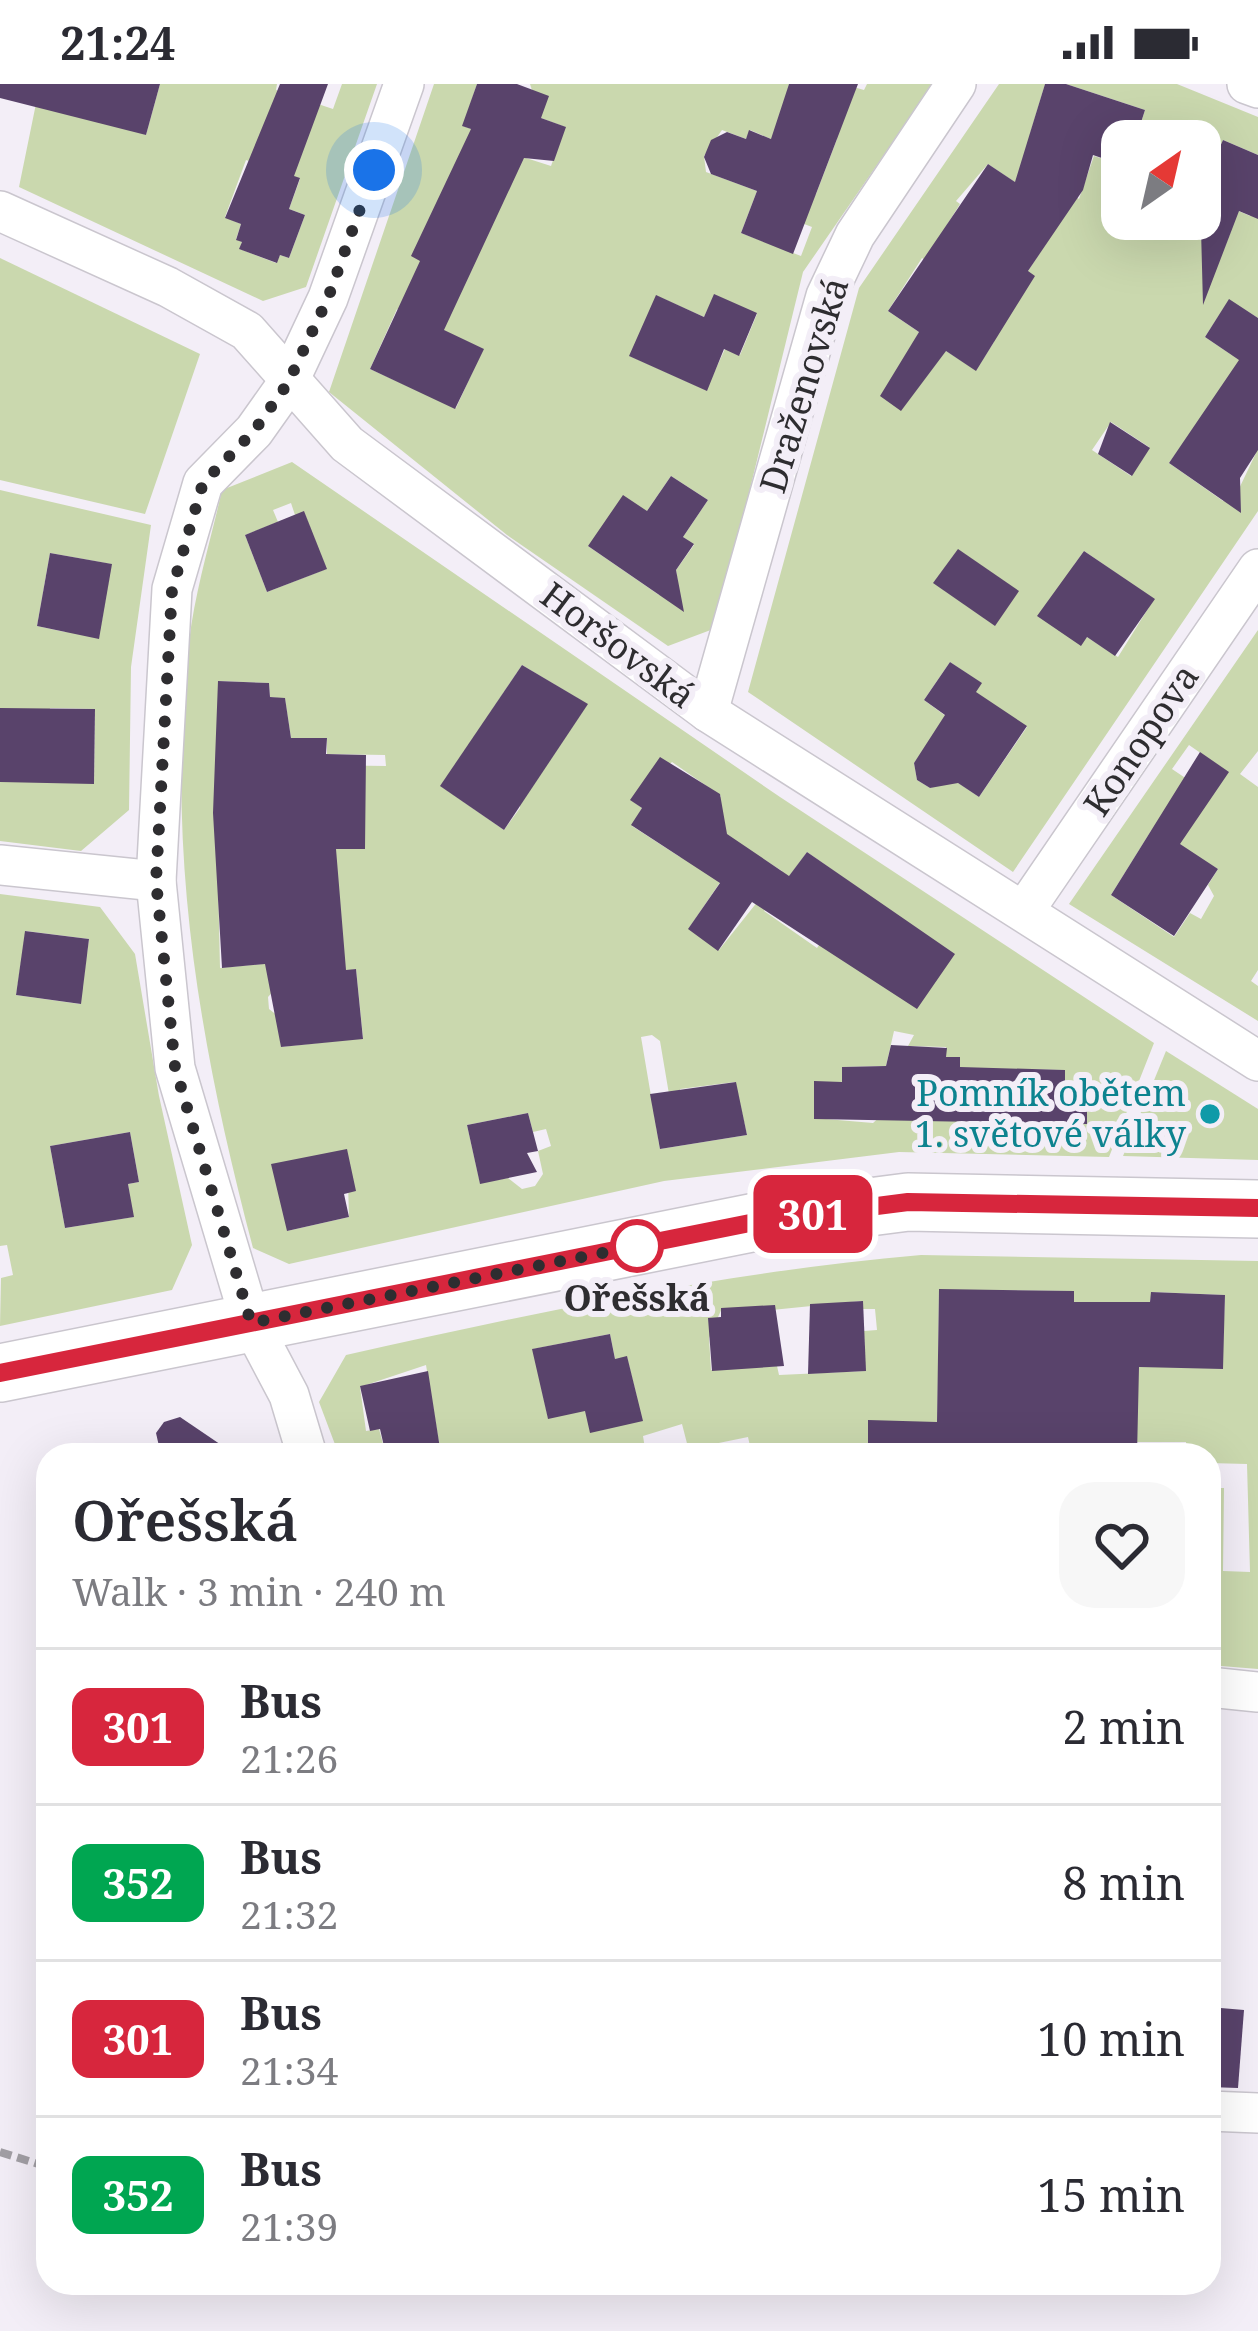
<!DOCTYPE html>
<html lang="en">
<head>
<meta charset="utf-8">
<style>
	:root { --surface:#fff; --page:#f7f7f7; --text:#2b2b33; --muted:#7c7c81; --line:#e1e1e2 }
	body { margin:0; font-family:"Noto Serif",serif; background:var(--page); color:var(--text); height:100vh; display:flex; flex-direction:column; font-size:45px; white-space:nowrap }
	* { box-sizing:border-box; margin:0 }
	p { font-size:39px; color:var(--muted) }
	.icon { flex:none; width:66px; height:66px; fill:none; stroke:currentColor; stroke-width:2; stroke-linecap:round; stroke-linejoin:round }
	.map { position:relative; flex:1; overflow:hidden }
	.details { position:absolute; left:36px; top:1359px; width:1185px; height:852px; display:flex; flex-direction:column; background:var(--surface); border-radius:36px; box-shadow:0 12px 48px #0002 }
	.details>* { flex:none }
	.badge { padding:0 24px; border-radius:18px; font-size:42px; line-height:78px }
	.needle { width:78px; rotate:34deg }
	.buttons { position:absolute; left:1101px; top:36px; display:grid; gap:24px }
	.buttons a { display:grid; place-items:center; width:120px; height:120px; border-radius:24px; background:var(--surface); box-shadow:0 12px 48px #0002; font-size:60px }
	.you { position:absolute; width:60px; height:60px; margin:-30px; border:9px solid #fff; border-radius:50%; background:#1a73e8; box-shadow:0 0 0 18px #1a73e833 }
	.map>.badge { position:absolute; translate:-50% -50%; box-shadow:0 0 0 6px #fff }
	.round { display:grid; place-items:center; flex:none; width:126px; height:126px; border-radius:36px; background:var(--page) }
	.head { display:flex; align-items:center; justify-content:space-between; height:204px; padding:0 36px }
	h1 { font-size:57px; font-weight:600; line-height:90px }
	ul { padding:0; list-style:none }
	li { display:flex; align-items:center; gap:36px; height:156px; padding:0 36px; border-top:3px solid var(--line) }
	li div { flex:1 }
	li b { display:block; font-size:45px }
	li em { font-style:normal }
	li .badge { min-width:132px; font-weight:700; text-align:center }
	.status { display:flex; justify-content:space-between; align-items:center; height:84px; padding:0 60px; background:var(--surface); direction:ltr }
	.status svg { height:33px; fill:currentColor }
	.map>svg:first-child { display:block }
</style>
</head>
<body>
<div class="status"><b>21:24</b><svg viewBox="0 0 49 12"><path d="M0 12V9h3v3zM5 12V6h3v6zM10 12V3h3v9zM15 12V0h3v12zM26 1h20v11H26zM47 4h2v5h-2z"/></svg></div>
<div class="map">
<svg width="1258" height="2247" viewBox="0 0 1258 2247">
	<rect width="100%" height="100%" fill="#f3eef7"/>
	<g fill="#cad8ae" fill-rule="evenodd">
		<path d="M 40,0 L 146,51 L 160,0 L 277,0 L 276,6 L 333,25 L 342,0 L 377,0 L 306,203 L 263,217 L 19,103 ZM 246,76 L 300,95 L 289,125 L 305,131 L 289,174 L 280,171 L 276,179 L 240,165 L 242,158 L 236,155 L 241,140 L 225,133 Z"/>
		<path d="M 434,0 L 477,0 L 463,42 L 529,65 L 526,74 L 551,82 L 565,43 L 541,34 L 530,0 L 789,0 L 787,8 L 843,0 L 864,6 L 867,0 L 933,0 L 803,188 L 716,544 L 668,562 L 507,451 L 329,308 ZM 722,46 L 746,55 L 750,46 L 771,55 L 770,59 L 814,46 L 837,55 L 816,110 L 786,133 L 812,143 L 801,172 L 741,149 L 757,107 L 706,88 L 704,72 ZM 715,211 L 757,230 L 740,271 L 725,265 L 706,306 L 630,272 L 657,212 L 704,233 ZM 397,225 L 483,265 L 456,324 L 370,285 ZM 671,392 L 708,416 L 683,453 L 694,461 L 676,486 L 678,499 L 671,509 L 659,511 L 588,462 L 647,427 Z"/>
		<path d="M 999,0 L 1045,0 L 1030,50 L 1062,62 L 1052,95 L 1079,115 L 1094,72 L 1122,81 L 1122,135 L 1188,135 L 1183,149 L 1224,165 L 1231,147 L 1200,135 L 1200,110 L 1250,132 L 1258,116 L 1258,234 L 1229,216 L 1205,253 L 1232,271 L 1257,256 L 1169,379 L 1223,417 L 1236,411 L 1256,369 L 1234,353 L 1258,344 L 1258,427 L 1013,788 L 748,608 L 859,204 ZM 988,80 L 1022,103 L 1043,164 L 1028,187 L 945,144 L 960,120 L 956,117 ZM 922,174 L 974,210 L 958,234 L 994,258 L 976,286 L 946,267 L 914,258 L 919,248 L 888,227 ZM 1111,338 L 1149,363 L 1131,392 L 1092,366 ZM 1084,467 L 1154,515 L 1118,573 L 1087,553 L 1092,494 L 1074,481 ZM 950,578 L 981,599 L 973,611 L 1027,643 L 979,713 L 951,694 L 930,704 L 917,696 L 914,679 L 947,633 L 924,616 Z"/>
		<polygon points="1066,0 1177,0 1258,33 1258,71 1223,56 1200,107 1200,57 1153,57 1154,50 1139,45 1145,26"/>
		<polygon points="0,174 200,270 145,430 0,396"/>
		<path d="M 292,378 L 780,713 L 1154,959 L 1109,1073 L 899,1068 L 664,1097 L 289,1180 L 253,1164 C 200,963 165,766 189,558 C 195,507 211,455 222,406 ZM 291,419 L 295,431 L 304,428 L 326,485 L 267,508 L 245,451 L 278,438 L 273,426 ZM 522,581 L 587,620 L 551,674 L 488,632 ZM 219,597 L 269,599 L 270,613 L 285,615 L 291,654 L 327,654 L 327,670 L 385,671 L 386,682 L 315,681 L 214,728 ZM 672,678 L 721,712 L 680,773 L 632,742 L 642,724 L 631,716 ZM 441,702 L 520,722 L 520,724 L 504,746 ZM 807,768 L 858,804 L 817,864 L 764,827 ZM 763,775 L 782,787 L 719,866 L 689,844 L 721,797 ZM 218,796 L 262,880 L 220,884 ZM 356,885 L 363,954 L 281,963 L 278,932 L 269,925 L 268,913 L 276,904 ZM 894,947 L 914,951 L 908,962 L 946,963 L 946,973 L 873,1039 L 814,1034 L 815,998 L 842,998 L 842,983 L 886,982 ZM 652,951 L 660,957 L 671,1022 L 682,1020 L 680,1005 L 735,998 L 747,1051 L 660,1065 L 641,953 ZM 1011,985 L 1064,986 L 1065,1002 L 1087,1004 L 1086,1040 L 1010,1039 ZM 528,1029 L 533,1048 L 546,1045 L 551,1062 L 538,1067 L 543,1090 L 535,1102 L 522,1105 L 508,1094 L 480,1099 L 467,1041 ZM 347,1066 L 349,1133 L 287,1147 Z"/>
		<path d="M 0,406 L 151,441 L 131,583 L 129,726 L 81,767 L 0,757 ZM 50,469 L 111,480 L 102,535 L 69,531 L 65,548 L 37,542 ZM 50,624 L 95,625 L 94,700 L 49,639 Z"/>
		<path d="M 1258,546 L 1258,667 L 1240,690 L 1258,703 L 1258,886 L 1251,897 L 1258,902 L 1258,937 L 1069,820 ZM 1189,661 L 1228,688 L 1212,712 L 1172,685 ZM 1151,747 L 1218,785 L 1208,801 L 1214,812 L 1201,835 L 1190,829 L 1174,853 L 1111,811 Z"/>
		<path d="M 0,810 L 100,823 L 135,870 L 159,1012 L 192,1161 L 172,1206 L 0,1242 L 1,1194 L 13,1191 L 7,1161 L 0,1162 ZM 26,847 L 89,855 L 80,920 L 16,911 ZM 130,1048 L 139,1098 L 128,1100 L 133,1133 L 65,1144 L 50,1062 Z"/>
		<polygon points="1166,967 1258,1025 1258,1076 1123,1072"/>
		<path d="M 921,1171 L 1258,1177 L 1258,1585 L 1209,1581 L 1209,1404 L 1224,1404 L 1223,1487 L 1250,1488 L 1247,1380 L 1209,1379 L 1209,1371 L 1187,1371 L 1186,1358 L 1137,1358 L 1073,1332 L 1073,1207 L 939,1206 L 937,1371 L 869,1336 L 868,1371 L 752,1371 L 748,1353 L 709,1361 L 711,1371 L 690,1371 L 682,1340 L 643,1352 L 646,1371 L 441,1371 L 426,1281 L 360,1303 L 366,1347 L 379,1345 L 386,1371 L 339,1371 L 319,1318 L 346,1271 C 538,1228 726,1188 921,1171 ZM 1152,1208 L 1225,1211 L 1222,1285 L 1150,1218 ZM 861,1217 L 863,1225 L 875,1225 L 877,1246 L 864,1247 L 865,1287 L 779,1291 L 777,1282 L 711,1286 L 709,1254 L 722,1224 L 762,1227 ZM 610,1250 L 615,1275 L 627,1273 L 637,1314 L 548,1334 L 533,1265 Z"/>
	</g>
	<g fill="#59436b">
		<polygon points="0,0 160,0 146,51 0,14"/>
		<polygon points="280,0 328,0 294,92 300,94 289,125 305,131 289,174 280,171 277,179 239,165 242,158 236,156 241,140 225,134"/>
		<polygon points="477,0 517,0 549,12 541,34 566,43 554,77 524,74 444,246 484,265 455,325 370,285 420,177 411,172 471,45 462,42"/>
		<polygon points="789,0 858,0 793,170 741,149 757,107 711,90 704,73 711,56 727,48 746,55 749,46 771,55"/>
		<polygon points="1045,0 1066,0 1145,26 1135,57 1122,57 1122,81 1093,71 1083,106 1028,187 1035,192 976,287 946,267 901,327 880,312 919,248 888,227 988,80 1015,98"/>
		<polygon points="1223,56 1258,71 1258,135 1239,127 1203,221 1200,107"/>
		<polygon points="714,210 757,229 739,272 724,265 707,307 629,272 656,211 704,233"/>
		<polygon points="1229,215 1258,234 1258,366 1240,394 1241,429 1169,379 1239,276 1205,253"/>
		<polygon points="1110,338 1150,364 1132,392 1098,370"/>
		<polygon points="671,392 708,416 683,453 694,460 676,486 684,528 588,462 623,411 647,427"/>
		<polygon points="304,427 327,485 267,508 245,451"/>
		<polygon points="958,465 1019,507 995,542 933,499"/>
		<polygon points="1084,467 1155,515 1115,572 1087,553 1081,562 1037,532"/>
		<polygon points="50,469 112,480 99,555 37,542"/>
		<polygon points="950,578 982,599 976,608 1027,642 979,713 958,699 930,704 917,696 914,679 945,631 924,616"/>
		<polygon points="522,581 588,620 504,746 440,702"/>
		<polygon points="218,597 269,599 270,613 285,614 291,654 327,654 326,670 366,671 365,765 336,765 346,886 356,885 363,955 281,963 265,880 222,884 213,729"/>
		<polygon points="0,624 95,625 94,700 0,698"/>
		<polygon points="1200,668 1229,688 1180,760 1218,785 1174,852 1111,811"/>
		<polygon points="660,673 720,710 727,750 789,792 807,768 955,870 917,925 752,818 718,867 688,845 720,799 631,741 642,724 630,716"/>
		<polygon points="25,847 89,855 81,920 16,911"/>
		<polygon points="891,961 947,964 946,973 960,973 960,983 1065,986 1065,1002 1087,1004 1087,1040 814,1035 814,997 842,998 842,983 886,982"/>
		<polygon points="736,998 747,1051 660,1065 650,1010"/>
		<polygon points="528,1029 538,1067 527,1069 537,1088 480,1100 467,1041"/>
		<polygon points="130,1048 139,1098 128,1100 134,1133 65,1144 50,1062"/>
		<polygon points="347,1065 356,1107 344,1110 349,1133 287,1147 271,1080"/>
		<polygon points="939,1205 1074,1207 1074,1218 1150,1218 1151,1208 1225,1211 1223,1285 1139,1283 1137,1371 868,1371 868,1336 937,1338"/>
		<polygon points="863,1217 866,1287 808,1290 810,1220"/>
		<polygon points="775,1221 784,1282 712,1287 708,1234 721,1233 721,1224"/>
		<polygon points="610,1250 615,1275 627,1272 643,1337 590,1349 585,1327 548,1335 532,1265"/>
		<polygon points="428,1287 441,1371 386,1371 380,1345 370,1347 360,1302"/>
		<polygon points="180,1333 236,1371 161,1371 156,1349 164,1338"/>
		<polygon points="1209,1923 1244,1926 1238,2004 1209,2003"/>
	</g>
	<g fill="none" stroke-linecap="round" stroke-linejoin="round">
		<g stroke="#cac6ce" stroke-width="42">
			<g id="street">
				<polyline points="1247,0 1258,4"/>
				<polyline points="0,127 168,203 247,247 347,360 708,628 1258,977"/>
				<polyline points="708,628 826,212 855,151 956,0"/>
				<polyline points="0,781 156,797"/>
				<polyline points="1024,827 1258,485"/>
				<polyline points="307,1371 289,1311 251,1239 175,984 156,797 172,505 203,399 254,347 288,299 328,214 404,0"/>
				<polyline points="1209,1603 1258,1608"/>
				<polyline points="1209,2027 1258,2029"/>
			</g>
		</g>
		<g stroke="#cac6ce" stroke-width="60">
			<polyline id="secondary" points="0,1289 761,1137 908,1118 1258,1125"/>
		</g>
		<polyline stroke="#a29fa5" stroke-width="8" stroke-dasharray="12 6" stroke-linecap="butt" points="0,2068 48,2083"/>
		<use href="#street" stroke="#fff" stroke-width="39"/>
		<use href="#secondary" stroke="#fff" stroke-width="57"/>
	</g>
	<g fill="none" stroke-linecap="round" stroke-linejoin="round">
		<g stroke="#fff" stroke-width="27">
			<polyline id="line" points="0,1289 760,1137 908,1118 1258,1124"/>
		</g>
		<use href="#line" stroke="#d7263d" stroke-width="18"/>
		<polyline stroke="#2e2d30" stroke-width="12" stroke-dasharray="0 21.6" points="374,86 328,214 288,299 254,347 203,399 172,506 156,797 175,983 251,1239 637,1162"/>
	</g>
	<circle fill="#0f9aa8" stroke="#f3eef7" stroke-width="4.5" cx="1210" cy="1030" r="12"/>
	<circle fill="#fff" stroke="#d7263d" stroke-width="6" cx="637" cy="1162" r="24"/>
	<g text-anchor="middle" stroke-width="12" stroke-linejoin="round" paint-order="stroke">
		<g font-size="36" fill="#2e2d30" stroke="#f3eef7">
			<text transform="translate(804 301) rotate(-73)" y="13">Draženovská</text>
			<text transform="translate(618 561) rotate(37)" y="13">Horšovská</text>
			<text transform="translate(1141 656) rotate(-56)" y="13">Konopova</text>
		</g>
		<g font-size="36" fill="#0d838f" stroke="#f3eef7" text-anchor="end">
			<text x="1186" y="1022">Pomník obětem<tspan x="1186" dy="41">1. světové války</tspan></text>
		</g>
		<g font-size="36" font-weight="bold" fill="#2e2d30" stroke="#f3eef7">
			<text x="637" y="1227">Ořešská</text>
		</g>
	</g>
</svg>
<div class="buttons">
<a><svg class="needle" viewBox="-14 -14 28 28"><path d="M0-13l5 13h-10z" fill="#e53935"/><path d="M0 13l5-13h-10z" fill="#7c7c81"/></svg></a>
</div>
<div class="you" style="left:374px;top:86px"></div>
<b class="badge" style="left:813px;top:1130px;background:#d7263d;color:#fff">301</b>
<section class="details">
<div class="head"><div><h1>Ořešská</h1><p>Walk · 3 min · 240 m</p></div><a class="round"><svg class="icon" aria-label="heart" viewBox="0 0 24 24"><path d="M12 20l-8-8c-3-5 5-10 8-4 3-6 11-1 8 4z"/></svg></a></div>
<ul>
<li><span class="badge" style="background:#d7263d;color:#fff">301</span><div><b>Bus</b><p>21:26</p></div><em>2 min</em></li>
<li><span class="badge" style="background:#00a651;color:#fff">352</span><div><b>Bus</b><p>21:32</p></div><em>8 min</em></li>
<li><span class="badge" style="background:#d7263d;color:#fff">301</span><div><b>Bus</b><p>21:34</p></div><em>10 min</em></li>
<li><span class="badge" style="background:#00a651;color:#fff">352</span><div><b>Bus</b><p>21:39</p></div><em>15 min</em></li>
</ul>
</section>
</div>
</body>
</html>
